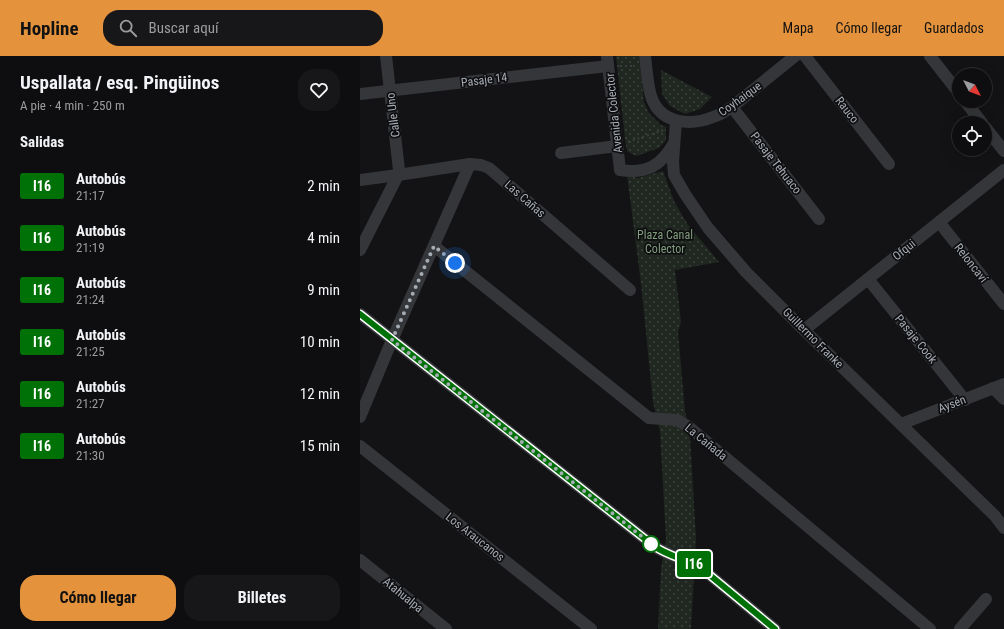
<!DOCTYPE html>
<html lang="es">
<head>
<meta charset="utf-8">
<style>
	:root { --surface:#0e0e10; --page:#171719; --text:#f1f3f6; --muted:#9b9c9f; --line:#2e2e30; --accent:#e4923c }
	body { margin:0; font-family:"Roboto Condensed",sans-serif; background:var(--page); color:var(--text); height:100vh; display:flex; flex-direction:column; font-size:15px; white-space:nowrap }
	* { box-sizing:border-box; margin:0 }
	p { font-size:13px; color:var(--muted) }
	.icon { flex:none; width:22px; height:22px; fill:none; stroke:currentColor; stroke-width:2; stroke-linecap:round; stroke-linejoin:round }
	.map { position:relative; flex:1; overflow:hidden }
	.side { display:flex; flex-direction:column; background:var(--surface); width:360px }
	.side>* { flex:none }
	.badge { padding:0 8px; border-radius:3px; font-size:14px; line-height:26px }
	.needle { width:26px; rotate:132deg }
	.controls { position:absolute; left:592px; top:12px; display:grid; gap:8px }
	.controls a { display:grid; place-items:center; width:40px; height:40px; border-radius:50%; background:var(--surface); box-shadow:0 4px 16px #0002,0 0 0 1px var(--line); font-size:20px }
	.you { position:absolute; width:20px; height:20px; margin:-10px; border:3px solid #fff; border-radius:50%; background:#1a73e8; box-shadow:0 0 0 6px #1a73e833 }
	.map>.badge { position:absolute; translate:-50% -50%; box-shadow:0 0 0 2px #fff }
	h2 { padding:0 20px; font-size:15px; line-height:36px }
	.round { display:grid; place-items:center; flex:none; width:42px; height:42px; border-radius:16px; background:var(--page) }
	.head { display:flex; align-items:center; justify-content:space-between; height:68px; padding:0 20px }
	h1 { font-size:19px; font-weight:700; line-height:30px }
	.button { display:flex; gap:8px; margin-top:auto; padding:8px 20px }
	.button a { flex:1; height:46px; border-radius:16px; background:var(--accent); color:#111; font-size:16px; font-weight:700; line-height:46px; text-align:center }
	.button a+a { background:var(--page); color:var(--text) }
	ul { padding:0; list-style:none }
	li { display:flex; align-items:center; gap:12px; height:52px; padding:0 20px }
	li div { flex:1 }
	li b { display:block; font-size:15px }
	li em { font-style:normal }
	li .badge { min-width:44px; font-weight:700; text-align:center }
	header { display:flex; align-items:center; gap:24px; box-sizing:border-box; height:56px; padding:0 20px; background:var(--accent); color:#111 }
	header strong { font-size:19px }
	nav { display:flex; gap:22px; margin-inline-start:auto; font-size:14px }
	.search { width:280px; height:36px; background:var(--page); display:flex; align-items:center; gap:10px; box-sizing:border-box; padding:0 14px; border-radius:16px; color:var(--muted); font-size:15px }
	main { display:flex; flex:1; min-height:0 }
	.map>svg:first-child { display:block }
</style>
</head>
<body>
<header>
<strong>Hopline</strong>
<div class="search"><svg class="icon" aria-label="search" viewBox="0 0 24 24"><circle cx="10" cy="10" r="6"/><path d="M15 15l6 6"/></svg>Buscar aquí</div>
<nav><a>Mapa</a><a>Cómo llegar</a><a>Guardados</a></nav>
</header>
<main>
<section class="side">
<div class="head"><div><h1>Uspallata / esq. Pingüinos</h1><p>A pie · 4 min · 250 m</p></div><a class="round"><svg class="icon" aria-label="heart" viewBox="0 0 24 24"><path d="M12 20l-8-8c-3-5 5-10 8-4 3-6 11-1 8 4z"/></svg></a></div>
<h2>Salidas</h2>
<ul>
<li><span class="badge" style="background:#007106;color:#fff">I16</span><div><b>Autobús</b><p>21:17</p></div><em>2 min</em></li>
<li><span class="badge" style="background:#007106;color:#fff">I16</span><div><b>Autobús</b><p>21:19</p></div><em>4 min</em></li>
<li><span class="badge" style="background:#007106;color:#fff">I16</span><div><b>Autobús</b><p>21:24</p></div><em>9 min</em></li>
<li><span class="badge" style="background:#007106;color:#fff">I16</span><div><b>Autobús</b><p>21:25</p></div><em>10 min</em></li>
<li><span class="badge" style="background:#007106;color:#fff">I16</span><div><b>Autobús</b><p>21:27</p></div><em>12 min</em></li>
<li><span class="badge" style="background:#007106;color:#fff">I16</span><div><b>Autobús</b><p>21:30</p></div><em>15 min</em></li>
</ul>
<div class="button"><a>Cómo llegar</a><a>Billetes</a></div>
</section>
<div class="map">
<svg width="644" height="573" viewBox="0 0 644 573">
	<defs>
		<pattern id="green-dots" width="8" height="8" patternUnits="userSpaceOnUse"><rect width="8" height="8" fill="#202720"/><path d="M2 2h.1M6 6h.1" fill="none" stroke="#3d443e" stroke-width="1.8" stroke-linecap="round"/></pattern>
	</defs>
	<rect width="100%" height="100%" fill="#131315"/>
	<g fill="url(#green-dots)">
		<polygon points="256,0 279,0 284,46 289,57 301,69 306,71 306,84 299,92 276,100 267,95 265,83"/>
		<polygon points="301,14 352,41 340,53 325,58 310,50 302,38"/>
		<polygon points="303,115 314,145 328,169 359,206 315,214 321,266 318,276 325,355 330,380 336,482 331,573 298,573 301,514 306,483 300,375 293,346 281,227 267,119 278,122"/>
	</g>
	<g fill="none" stroke-linecap="round" stroke-linejoin="round">
		<g stroke="#3a3d40" stroke-width="2" stroke-dasharray="2 3" stroke-linecap="butt">
			<polyline points="260,10 275,10"/>
			<polyline points="268,86 304,74"/>
		</g>
		<g stroke="#343639" stroke-width="12">
			<path d="M 247,0 L 260,114 C 287,118 301,110 314,87"/>
			<path d="M 285,0 C 287,14 287,30 292,43 C 302,68 331,70 353,61 C 360,59 366,55 372,51 L 435,0"/>
			<polyline points="445,0 529,108"/>
			<polyline points="570,0 599,37"/>
			<polyline points="0,38 248,10"/>
			<polyline points="605,45 622,67"/>
			<polyline points="372,51 459,163"/>
			<polyline points="316,65 313,106 314,119 325,138 348,172 386,216 444,274 635,460 644,472"/>
			<polyline points="625,71 644,95"/>
			<polyline points="201,97 257,90"/>
			<polyline points="0,124 38,119 110,108 121,109 129,112 270,234"/>
			<polyline points="579,166 644,248"/>
			<polyline points="74,190 289,362 317,364 329,371 570,573"/>
			<polyline points="0,194 38,119 39,114 26,0"/>
			<polyline points="508,223 605,344"/>
			<path d="M 0,258 L 294,490 C 308,500 325,503 340,511 L 415,573"/>
			<polyline points="444,274 644,114"/>
			<polyline points="633,332 644,343"/>
			<polyline points="0,361 32,284 110,108"/>
			<polyline points="541,368 644,328"/>
			<polyline points="0,390 231,573"/>
			<polyline points="0,504 86,573"/>
			<polyline points="600,573 626,543"/>
		</g>
	</g>
	<g fill="none" stroke-linecap="round" stroke-linejoin="round">
		<g stroke="#fff" stroke-width="9">
			<path id="line" d="M 0,258 L 294,490 C 308,500 325,503 340,511 L 415,573"/>
		</g>
		<use href="#line" stroke="#007106" stroke-width="6"/>
		<polyline stroke="#a6acb4" stroke-width="4" stroke-dasharray="0 7.2" points="95,207 74,190 32,284 294,490 291,488"/>
	</g>
	<circle fill="#fff" stroke="#007106" stroke-width="2" cx="291" cy="488" r="8"/>
	<g text-anchor="middle" stroke-width="3.5" stroke-linejoin="round" paint-order="stroke">
		<g font-size="12" fill="#a6acb4" stroke="#0e0e10">
			<text transform="translate(124 24) rotate(-7)" y="4">Pasaje 14</text>
			<text transform="translate(380 43) rotate(-36)" y="4">Coyhaique</text>
			<text transform="translate(487 54) rotate(52)" y="4">Rauco</text>
			<text transform="translate(254 57) rotate(-96)" y="4">Avenida Colector</text>
			<text transform="translate(33 59) rotate(-97)" y="4">Calle Uno</text>
			<text transform="translate(416 107) rotate(52)" y="4">Pasaje Tehuaco</text>
			<text transform="translate(165 143) rotate(41)" y="4">Las Cañas</text>
			<text transform="translate(544 194) rotate(-39)" y="4">Ofqui</text>
			<text transform="translate(611 207) rotate(52)" y="4">Reloncaví</text>
			<text transform="translate(453 282) rotate(45)" y="4">Guillermo Franke</text>
			<text transform="translate(556 283) rotate(51)" y="4">Pasaje Cook</text>
			<text transform="translate(592 348) rotate(-21)" y="4">Aysén</text>
			<text transform="translate(346 386) rotate(39)" y="4">La Cañada</text>
			<text transform="translate(115 481) rotate(38)" y="4">Los Araucanos</text>
			<text transform="translate(43 539) rotate(39)" y="4">Atahualpa</text>
		</g>
		<g font-size="12" fill="#819e7e" stroke="#0e0e10">
			<text x="305" y="183">Plaza Canal<tspan x="305" dy="14">Colector</tspan></text>
		</g>
	</g>
</svg>
<div class="controls">
<a><svg class="needle" viewBox="-14 -14 28 28"><path d="M0-13l5 13h-10z" fill="#e53935"/><path d="M0 13l5-13h-10z" fill="#9b9c9f"/></svg></a>
<a><svg class="icon" aria-label="locate" viewBox="0 0 24 24"><circle cx="12" cy="12" r="6"/><path d="M12 2v4M12 18v4M2 12h4M18 12h4"/></svg></a>
</div>
<div class="you" style="left:95px;top:207px"></div>
<b class="badge" style="left:334px;top:508px;background:#007106;color:#fff">I16</b>
</div>
</main>
</body>
</html>
